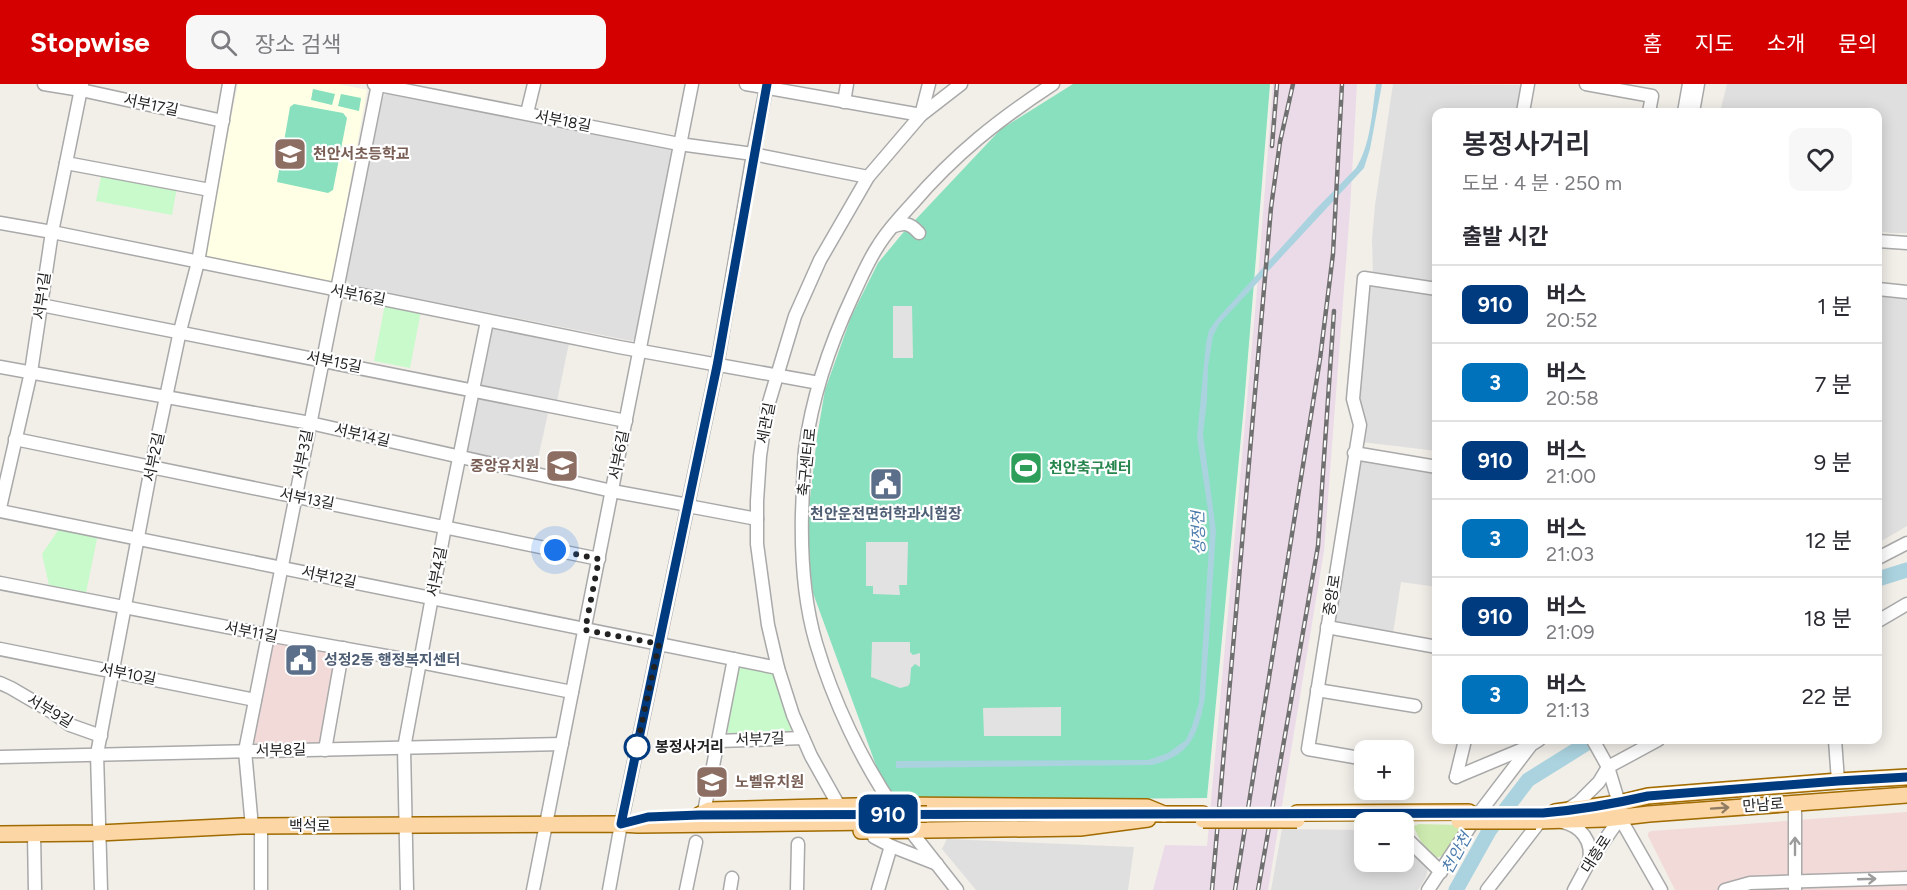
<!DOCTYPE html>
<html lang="ko">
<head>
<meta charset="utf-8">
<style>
	:root { --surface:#fff; --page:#f7f7f7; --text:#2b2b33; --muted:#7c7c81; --line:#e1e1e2; --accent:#d40000 }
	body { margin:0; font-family:Figtree,"Noto Sans KR",sans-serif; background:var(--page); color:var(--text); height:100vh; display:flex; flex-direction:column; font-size:22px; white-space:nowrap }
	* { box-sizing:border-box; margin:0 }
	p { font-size:20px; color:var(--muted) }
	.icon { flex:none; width:33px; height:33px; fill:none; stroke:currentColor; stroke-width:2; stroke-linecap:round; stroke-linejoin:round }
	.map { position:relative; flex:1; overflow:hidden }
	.side { position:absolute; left:1432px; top:24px; width:450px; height:636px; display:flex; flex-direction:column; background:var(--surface); border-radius:12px; box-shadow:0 3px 15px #0003 }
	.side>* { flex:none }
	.badge { padding:0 12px; border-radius:9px; font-size:21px; line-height:39px }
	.tools { position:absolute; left:1354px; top:656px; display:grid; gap:12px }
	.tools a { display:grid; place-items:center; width:60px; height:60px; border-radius:12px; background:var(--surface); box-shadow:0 3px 15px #0003; font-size:30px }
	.you { position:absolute; width:30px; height:30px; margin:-15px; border:4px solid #fff; border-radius:50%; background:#1a73e8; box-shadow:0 0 0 9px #1a73e833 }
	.map>.badge { position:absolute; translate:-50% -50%; box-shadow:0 0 0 3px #fff }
	h2 { padding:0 30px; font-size:22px; line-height:54px }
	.round { display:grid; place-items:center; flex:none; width:63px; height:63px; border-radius:12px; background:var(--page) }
	.overview { display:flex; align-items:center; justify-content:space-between; height:102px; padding:0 30px }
	h1 { font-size:28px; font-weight:600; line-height:45px }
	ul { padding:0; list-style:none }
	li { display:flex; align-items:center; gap:18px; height:78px; padding:0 30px; border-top:2px solid var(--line) }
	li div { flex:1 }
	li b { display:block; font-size:22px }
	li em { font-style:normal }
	li .badge { min-width:66px; font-weight:700; text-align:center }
	header { display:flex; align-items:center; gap:36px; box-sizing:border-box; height:84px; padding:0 30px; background:var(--accent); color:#fff }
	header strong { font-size:28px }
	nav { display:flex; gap:33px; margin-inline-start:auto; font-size:21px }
	.search { width:420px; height:54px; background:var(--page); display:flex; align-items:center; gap:15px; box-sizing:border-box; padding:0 21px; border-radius:12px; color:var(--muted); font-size:22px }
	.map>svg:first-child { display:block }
</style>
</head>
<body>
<header>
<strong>Stopwise</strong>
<div class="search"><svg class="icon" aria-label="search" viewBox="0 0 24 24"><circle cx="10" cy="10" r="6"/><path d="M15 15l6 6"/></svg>장소 검색</div>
<nav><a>홈</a><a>지도</a><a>소개</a><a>문의</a></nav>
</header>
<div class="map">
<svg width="1907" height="806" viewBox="0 0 1907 806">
	<rect width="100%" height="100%" fill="#f2efe9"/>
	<g fill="#e0dfdf">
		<polygon points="1393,0 1522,1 1517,28 1437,28 1437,201 1373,190 1372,156 1375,121"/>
		<polygon points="1727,0 1907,0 1907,149 1891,149 1878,147 1878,28 1720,28"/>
		<polygon points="387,9 669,62 674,67 640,250 632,257 351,201 346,196 345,192 383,14 385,10"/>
		<polygon points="1367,197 1437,209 1437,367 1353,357"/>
		<polygon points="1878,212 1907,213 1907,442 1878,459"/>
		<polygon points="492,244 569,259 557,317 481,301 478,298"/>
		<polygon points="476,312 549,325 536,383 468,368 465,364"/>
		<polygon points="1357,376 1437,389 1437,503 1401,498 1393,549 1332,539"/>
		<polygon points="1282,745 1365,746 1365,777 1404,777 1404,758 1428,784 1426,793 1418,806 1271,806"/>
		<polygon points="947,755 1134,763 1128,806 976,806 942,765"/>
	</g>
	<g fill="#f2dad9">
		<polygon points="275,556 335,567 337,571 324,655 318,661 254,659 251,655 270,560"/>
		<polygon points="1907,728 1907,806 1675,806 1648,752 1648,749 1651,747"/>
	</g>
	<polygon fill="#ebdbe8" points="1273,0 1357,0 1350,126 1324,467 1268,806 1153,806 1165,761 1207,762 1258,194"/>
	<polygon fill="#ffffe5" points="238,0 338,0 367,6 332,198 203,173"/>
	<path fill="#cdebb0" d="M 1419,740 L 1462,741 L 1464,743 L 1447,770 L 1436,774 C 1427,767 1417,754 1414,742 Z"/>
	<g fill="#c8facc">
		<polygon points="102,88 177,103 172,131 96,117"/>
		<polygon points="385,220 421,227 410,284 374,277"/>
		<polygon points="61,442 98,450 86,509 49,501 42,470"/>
		<polygon points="742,581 773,588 793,643 788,649 731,651 724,644 737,584"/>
	</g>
	<g fill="#88e0be">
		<polygon points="1073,0 1270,0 1244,321 1207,714 889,717 813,509 806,450 817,353 825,306 851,233 878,179 902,150 1001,45"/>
		<polygon points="313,5 335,10 332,21 311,16"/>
		<polygon points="341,10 361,14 359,27 338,22"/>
		<polygon points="294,20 343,29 347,34 333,106 328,109 277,98 290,23"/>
	</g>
	<g fill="#e2e2e2">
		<polygon points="893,222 912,222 913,274 893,274"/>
		<polygon points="866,458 908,458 907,501 899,501 900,511 873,510 873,502 866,502"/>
		<polygon points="872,558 910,558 910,568 913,571 920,569 920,583 915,580 911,584 910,599 908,602 900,604 871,593"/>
		<polygon points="1061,623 1061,652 984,652 983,624"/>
	</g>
	<path fill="#aad3df" d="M 1376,0 L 1382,0 L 1370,65 L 1364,84 L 1219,240 L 1213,252 L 1208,282 L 1207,316 L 1203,350 L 1216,446 L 1205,614 C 1198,650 1191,672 1152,681 L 896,684 L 896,677 L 1148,676 L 1168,669 L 1186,656 L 1192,642 L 1199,619 L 1210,448 L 1209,433 L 1197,353 L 1206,259 L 1209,246 L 1217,235 L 1315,126 L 1356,84 C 1371,60 1372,28 1376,0 Z"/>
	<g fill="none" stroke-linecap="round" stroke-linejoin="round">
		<g stroke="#aad3df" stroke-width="15">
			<polyline points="1878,495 1907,486"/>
			<polyline points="1456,806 1489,747 1528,696 1592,656"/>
		</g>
		<g stroke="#a9a9a9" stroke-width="15">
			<g id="minor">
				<polyline points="44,0 81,6 223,37"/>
				<polyline points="374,0 679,60 753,70 868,93"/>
				<polyline points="746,0 921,31 929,0"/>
				<polyline points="1586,0 1652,12 1649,28"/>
				<polyline points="844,18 847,0"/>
				<polyline points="1523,28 1528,0"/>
				<polyline points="1684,28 1689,0"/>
				<polyline points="1693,28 1698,0"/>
				<polyline points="527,29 534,0"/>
				<polyline points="66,79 210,106"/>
				<polyline points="0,139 52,148 619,263 819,299"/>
				<path d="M 892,143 C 905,138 910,139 919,149"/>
				<polyline points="1878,157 1907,159"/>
				<polyline points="1878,205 1907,208"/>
				<polyline points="41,221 626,337"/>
				<polyline points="0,283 310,339 612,407 688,421"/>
				<polyline points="15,355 599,475"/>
				<polyline points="1354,369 1437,383"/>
				<polyline points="688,422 757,435"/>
				<polyline points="0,424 31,288 52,148 82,0"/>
				<polyline points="0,427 778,584"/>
				<polyline points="1878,474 1907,459"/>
				<polyline points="0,499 268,551 420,578 572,608"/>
				<polyline points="1878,537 1907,520"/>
				<polyline points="1327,543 1437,563"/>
				<polyline points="0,565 255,616"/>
				<polyline points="0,599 11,604 52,628 70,641 101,652"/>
				<polyline points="1317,606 1415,622"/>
				<polyline points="1593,656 1608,683 1619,719 1620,734 1661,806"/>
				<polyline points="1835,656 1838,697"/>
				<polyline points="718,657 803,654"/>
				<polyline points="325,666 343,564"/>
				<polyline points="0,673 562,660"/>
				<polyline points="1365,675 1308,665 1360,341 1353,315 1364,194 1437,205"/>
				<polyline points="1456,693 1530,662"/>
				<polyline points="1456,693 1465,656"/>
				<polyline points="1795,719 1795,806"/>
				<polyline points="839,722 811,672 793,631 778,584 768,541 757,460 757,417 760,372 767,325 795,232 820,176 868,93 921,31 961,0"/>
				<polyline points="1568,725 1579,718 1599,698 1608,683 1658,656"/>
				<path d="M 896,727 C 862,678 833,617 816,559 C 804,518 801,472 802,429 C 803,408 803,387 805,366 C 812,312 830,260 853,211 C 861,194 868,177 878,162 C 887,147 900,133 912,120 C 955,70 998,36 1053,0"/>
				<polyline points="704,728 734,575"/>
				<polyline points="1384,736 1387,738"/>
				<polyline points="1403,738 1405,737"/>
				<path d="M 1562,738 C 1581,742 1593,757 1589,777"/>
				<polyline points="906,741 957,806"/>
				<polyline points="261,742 261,806"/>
				<polyline points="252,743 245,667 378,0"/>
				<polyline points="34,749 35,806"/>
				<polyline points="1404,752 1441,788"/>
				<polyline points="874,753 891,762 937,780"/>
				<polyline points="101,806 97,670 151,384 180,247 198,178 229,0"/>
				<polyline points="407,806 404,664 445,443 487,237"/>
				<polyline points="533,806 692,0"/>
				<polyline points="609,806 621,740 717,282 753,70 767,0"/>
				<polyline points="686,806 696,758"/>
				<polyline points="730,806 732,794"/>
				<polyline points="797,806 798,760"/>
				<polyline points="878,806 891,762"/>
				<polyline points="1428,806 1477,732 1531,661 1539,656"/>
				<polyline points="1487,806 1541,736"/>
				<polyline points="1574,806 1588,780 1620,734"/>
				<polyline points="1725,806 1750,799 1907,794"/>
			</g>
		</g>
		<g stroke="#a06b00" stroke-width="18">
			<g id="major">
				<polyline points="1555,728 1619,719 1648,712 1838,697 1907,693"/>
				<polyline points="1297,729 1469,728"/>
				<polyline points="1155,730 1203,730"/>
				<polyline points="699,731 709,726 892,721 1147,723 1164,730"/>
				<polyline points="1536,737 1605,735 1649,730 1907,711"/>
				<polyline points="861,747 1080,744 1148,735"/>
				<polyline points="0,750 99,749 242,742 621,740 638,741 876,738"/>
			</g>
		</g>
		<use href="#minor" stroke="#fff" stroke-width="12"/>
		<use href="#major" stroke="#fcd6a4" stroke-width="15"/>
		<g stroke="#707070" stroke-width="4.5">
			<g id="rail">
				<polyline points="1272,62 1277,0"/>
				<polyline points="1212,806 1271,124 1280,58 1293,0"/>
				<polyline points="1235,806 1320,275 1333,170 1342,0"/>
				<polyline points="1258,806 1318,462 1334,227"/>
			</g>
		</g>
		<use href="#rail" stroke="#fff" stroke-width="2" stroke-dasharray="7" stroke-linecap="butt"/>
		<g stroke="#a06b00" stroke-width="18" stroke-linecap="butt">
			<g id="major-bridge">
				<polyline points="872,730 927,730"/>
				<polyline points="1203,736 1297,736"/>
				<polyline points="1459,737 1536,737"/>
			</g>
		</g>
		<use href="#major-bridge" stroke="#fcd6a4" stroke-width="15"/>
	</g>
	<defs><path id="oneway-shaft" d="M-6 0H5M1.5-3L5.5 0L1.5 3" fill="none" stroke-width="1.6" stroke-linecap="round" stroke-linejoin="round" transform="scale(1.5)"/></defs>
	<use stroke="#8f7c63" href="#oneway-shaft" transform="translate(1720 724) rotate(-4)"/>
	<g stroke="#9c9c9c">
		<use href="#oneway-shaft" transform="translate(1795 762) rotate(-90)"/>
		<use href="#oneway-shaft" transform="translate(1867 795) rotate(-2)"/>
	</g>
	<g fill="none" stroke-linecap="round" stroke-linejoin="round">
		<g stroke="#fff" stroke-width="14">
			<path id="line" d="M 767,0 L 717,282 L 621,740 L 648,733 L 699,731 L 1543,729 C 1578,726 1613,720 1648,712 L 1838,697 L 1907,693"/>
		</g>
		<use href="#line" stroke="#003b80" stroke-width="9"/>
		<polyline stroke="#222" stroke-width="6" stroke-dasharray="0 10.8" points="555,466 599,475 585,546 659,560 636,666 637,663"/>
	</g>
	<defs>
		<g id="school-square" transform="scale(1.725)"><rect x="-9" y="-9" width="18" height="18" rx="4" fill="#8d6e63" stroke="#fff"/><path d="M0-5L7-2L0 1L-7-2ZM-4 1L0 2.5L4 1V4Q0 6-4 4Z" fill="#fff"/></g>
		<g id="stadium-square" transform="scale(1.725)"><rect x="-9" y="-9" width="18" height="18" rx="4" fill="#2e9e5b" stroke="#fff"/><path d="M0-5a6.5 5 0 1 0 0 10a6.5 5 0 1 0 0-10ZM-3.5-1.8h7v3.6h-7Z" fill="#fff"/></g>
		<g id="civic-square" transform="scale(1.725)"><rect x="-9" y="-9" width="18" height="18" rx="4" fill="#5c6f8a" stroke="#fff"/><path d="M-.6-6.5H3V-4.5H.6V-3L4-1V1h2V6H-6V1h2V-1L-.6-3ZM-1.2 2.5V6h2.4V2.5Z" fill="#fff"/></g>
	</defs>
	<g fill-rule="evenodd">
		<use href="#school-square" x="290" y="70"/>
		<use href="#school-square" x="562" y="382"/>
		<use href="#stadium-square" x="1026" y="384"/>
		<use href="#civic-square" x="886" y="400"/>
		<use href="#civic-square" x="301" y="576"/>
		<use href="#school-square" x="712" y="698"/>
	</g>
	<circle fill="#fff" stroke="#003b80" stroke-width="3" cx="637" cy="663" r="12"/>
	<g text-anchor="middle" stroke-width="4.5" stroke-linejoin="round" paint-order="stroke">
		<g font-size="15" fill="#222" stroke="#fff">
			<text transform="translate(151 21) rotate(12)" y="5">서부17길</text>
			<text transform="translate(563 37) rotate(11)" y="5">서부18길</text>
			<text transform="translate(358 211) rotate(11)" y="5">서부16길</text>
			<text transform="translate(42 212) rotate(-82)" y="5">서부1길</text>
			<text transform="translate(334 278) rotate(11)" y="5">서부15길</text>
			<text transform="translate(766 339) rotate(-79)" y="5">세관길</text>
			<text transform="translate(362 351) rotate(13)" y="5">서부14길</text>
			<text transform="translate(303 370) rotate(-79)" y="5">서부3길</text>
			<text transform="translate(619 371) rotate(-79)" y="5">서부6길</text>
			<text transform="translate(154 373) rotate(-78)" y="5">서부2길</text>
			<text transform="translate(807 378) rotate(-84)" y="5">축구센터로</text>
			<text transform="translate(307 415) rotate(11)" y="5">서부13길</text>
			<text transform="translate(437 488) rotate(-79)" y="5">서부4길</text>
			<text transform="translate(329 493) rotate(12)" y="5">서부12길</text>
			<text transform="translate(1332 511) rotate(-81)" y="5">중앙로</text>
			<text transform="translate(251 548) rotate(11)" y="5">서부11길</text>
			<text transform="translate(128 590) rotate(11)" y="5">서부10길</text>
			<text transform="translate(50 627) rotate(31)" y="5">서부9길</text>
			<text transform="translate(760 655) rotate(-2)" y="5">서부7길</text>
			<text transform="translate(281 666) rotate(-1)" y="5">서부8길</text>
			<text transform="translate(1763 721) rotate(-4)" y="5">만남로</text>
			<text x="310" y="747">백석로</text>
			<text transform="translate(1596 770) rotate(-57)" y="5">대흥로</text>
		</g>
		<g font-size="15" font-weight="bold" fill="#785e54" stroke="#fff" text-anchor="start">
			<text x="313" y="75">천안서초등학교</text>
			<text x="539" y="387" text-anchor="end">중앙유치원</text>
			<text x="735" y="703">노벨유치원</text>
		</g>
		<g font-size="15" font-weight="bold" fill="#27864d" stroke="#fff" text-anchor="start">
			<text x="1049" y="389">천안축구센터</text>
		</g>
		<g font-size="15" font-weight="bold" fill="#4e5e75" stroke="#fff">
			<text x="886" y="435">천안운전면허학과시험장</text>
			<text x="324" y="581" text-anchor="start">성정2동 행정복지센터</text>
		</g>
		<g font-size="15" font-weight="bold" fill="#222" stroke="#fff" text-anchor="start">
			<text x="655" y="668">봉정사거리</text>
		</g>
		<g font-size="16" font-style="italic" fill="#4a7aab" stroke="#fff">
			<text transform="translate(1198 449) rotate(-92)" y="6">성정천</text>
			<text transform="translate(1456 769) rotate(-61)" y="6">천안천</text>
		</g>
	</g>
</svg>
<div class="tools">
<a>+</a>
<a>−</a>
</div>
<div class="you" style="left:555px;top:466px"></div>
<b class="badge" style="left:888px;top:730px;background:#003b80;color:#fff">910</b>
<section class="side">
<div class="overview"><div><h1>봉정사거리</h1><p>도보 · 4 분 · 250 m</p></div><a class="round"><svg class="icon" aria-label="heart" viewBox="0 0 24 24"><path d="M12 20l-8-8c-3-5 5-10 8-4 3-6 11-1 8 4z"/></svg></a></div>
<h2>출발 시간</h2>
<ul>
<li><span class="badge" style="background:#003b80;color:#fff">910</span><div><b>버스</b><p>20:52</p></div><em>1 분</em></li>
<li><span class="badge" style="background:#0072bc;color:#fff">3</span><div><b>버스</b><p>20:58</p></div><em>7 분</em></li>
<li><span class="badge" style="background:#003b80;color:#fff">910</span><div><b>버스</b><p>21:00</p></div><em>9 분</em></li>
<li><span class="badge" style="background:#0072bc;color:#fff">3</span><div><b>버스</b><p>21:03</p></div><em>12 분</em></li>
<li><span class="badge" style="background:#003b80;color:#fff">910</span><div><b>버스</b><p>21:09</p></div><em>18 분</em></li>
<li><span class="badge" style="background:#0072bc;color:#fff">3</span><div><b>버스</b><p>21:13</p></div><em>22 분</em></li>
</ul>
</section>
</div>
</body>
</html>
